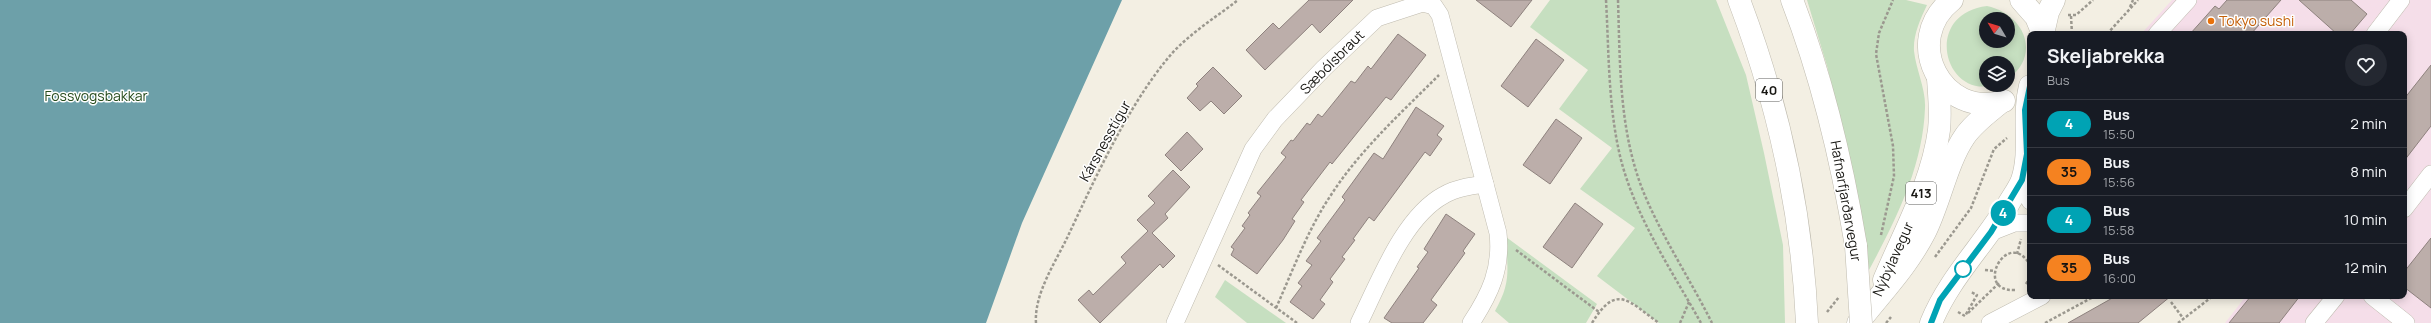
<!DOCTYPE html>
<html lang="en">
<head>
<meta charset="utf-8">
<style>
	:root { --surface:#171b24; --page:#242831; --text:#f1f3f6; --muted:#9ea1a6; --line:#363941 }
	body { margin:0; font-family:Manrope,sans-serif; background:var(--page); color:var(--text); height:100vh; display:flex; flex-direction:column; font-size:15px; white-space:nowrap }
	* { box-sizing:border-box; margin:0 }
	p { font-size:13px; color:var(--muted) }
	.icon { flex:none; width:22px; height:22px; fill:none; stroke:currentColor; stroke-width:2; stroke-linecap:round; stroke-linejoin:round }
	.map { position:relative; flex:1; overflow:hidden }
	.sheet { position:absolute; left:2027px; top:31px; width:380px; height:268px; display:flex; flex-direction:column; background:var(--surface); border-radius:8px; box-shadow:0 2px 10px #0003 }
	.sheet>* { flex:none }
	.badge { padding:0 8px; border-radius:13px; font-size:14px; line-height:26px }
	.needle { width:26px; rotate:308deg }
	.tools { position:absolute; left:1979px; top:12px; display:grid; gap:8px }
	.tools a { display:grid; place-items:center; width:36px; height:36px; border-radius:50%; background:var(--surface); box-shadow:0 2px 10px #0003; font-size:20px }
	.map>.badge { position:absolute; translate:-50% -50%; box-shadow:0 0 0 2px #fff }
	.round { display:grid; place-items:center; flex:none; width:42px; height:42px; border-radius:21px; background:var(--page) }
	.summary { display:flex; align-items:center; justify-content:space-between; height:68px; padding:0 20px }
	h1 { font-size:19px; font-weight:700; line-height:30px }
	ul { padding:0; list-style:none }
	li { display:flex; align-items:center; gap:12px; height:48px; padding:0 20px; border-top:1px solid var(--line) }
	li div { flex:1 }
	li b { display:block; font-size:15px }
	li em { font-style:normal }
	li .badge { min-width:44px; font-weight:700; text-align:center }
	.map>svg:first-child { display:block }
</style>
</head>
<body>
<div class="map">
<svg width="2431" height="323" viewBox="0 0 2431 323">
	<rect width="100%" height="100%" fill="#f3efe3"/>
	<polygon fill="#f5dee9" points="2172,0 2431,0 2431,323 2225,323 2246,296 2404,296 2404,34 2141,34"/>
	<g fill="#c6dfc0" fill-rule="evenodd">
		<polygon points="1550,0 1716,0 1746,75 1764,153 1783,245 1785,323 1659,323 1597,276 1635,228 1580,189 1612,148 1559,109 1588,70 1530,27"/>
		<path d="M 1807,0 L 1906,0 L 1927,5 C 1920,20 1913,35 1914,51 C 1916,70 1926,89 1925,108 C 1923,166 1896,220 1869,270 L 1853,172 L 1827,66 Z"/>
		<path d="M 1987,6 C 2024,14 2042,54 2008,79 L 2008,63 L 1986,63 L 1986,85 L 1994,85 C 1944,99 1922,14 1987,6 ZM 1986,19 L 2008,19 L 2008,41 L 1986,41 Z"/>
		<path d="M 1506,237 L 1597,304 L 1586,323 L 1509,323 L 1495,311 C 1512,281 1507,270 1506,237 Z"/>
		<polygon points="1225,280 1286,323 1247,323 1215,297"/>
	</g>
	<polygon fill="#6da0a9" points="0,0 1122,0 1022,223 986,323 0,323"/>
	<g fill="#bcaeaa" stroke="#8e827e">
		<polygon points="1309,0 1353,0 1320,33 1312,24 1265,70 1246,50 1273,23 1279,29"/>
		<polygon points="1476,0 1532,0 1511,27"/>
		<polygon points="2227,0 2281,0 2251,34 2190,34 2215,6 2219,9"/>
		<polygon points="2299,0 2351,0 2367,14 2350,34 2337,34"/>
		<polygon points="1398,34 1426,55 1391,100 1386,97 1332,164 1330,162 1301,200 1304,202 1292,219 1295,221 1283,240 1257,274 1231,255 1234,249 1231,247 1245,228 1242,226 1250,215 1248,213 1261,196 1257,193 1286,157 1281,153 1291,140 1293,141 1307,123 1310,125 1318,114 1322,117 1351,81 1355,83 1368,66 1371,69"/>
		<polygon points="1536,39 1564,60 1528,107 1501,86"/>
		<polygon points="2431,65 2431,126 2404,161 2404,99"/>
		<polygon points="1213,67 1242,96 1224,114 1211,101 1200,111 1187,98 1198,86 1196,84"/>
		<polygon points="1416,107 1444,126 1437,135 1442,139 1430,156 1425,152 1374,221 1369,217 1353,239 1355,240 1342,257 1345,259 1330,279 1333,282 1320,300 1325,304 1313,319 1290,302 1302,286 1298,283 1312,265 1306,261 1321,241 1317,238 1345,200 1342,197 1374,153 1383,159"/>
		<polygon points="1556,119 1582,138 1550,184 1523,165"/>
		<polygon points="1187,132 1203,149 1181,171 1165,155"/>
		<polygon points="1173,170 1190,187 1165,214 1168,218 1152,233 1175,256 1163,268 1160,264 1100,323 1078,300 1089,290 1093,295 1126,263 1121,257 1148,231 1137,220 1155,203 1148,196"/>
		<polygon points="1575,203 1603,224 1572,268 1543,247"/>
		<polygon points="1446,214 1475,234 1463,251 1465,253 1431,300 1437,305 1423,323 1392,323 1384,318 1419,268 1417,267 1428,252 1424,249"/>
		<polygon points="2431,238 2431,308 2404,287 2404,272"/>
		<polygon points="2116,296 2171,296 2138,323 2068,323"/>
		<polygon points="2251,296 2300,296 2279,323 2229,323"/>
	</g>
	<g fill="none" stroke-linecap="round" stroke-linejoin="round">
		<g stroke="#bfbbaf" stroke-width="18">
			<g id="minor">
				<polyline points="2157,34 2188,0"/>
				<polyline points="2375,34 2401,0"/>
				<polyline points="2022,180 2030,201"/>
				<polyline points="2404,209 2431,174"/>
				<polyline points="1991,232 2014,223 2030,223"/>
				<polyline points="2372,296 2406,323"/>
				<path d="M 1175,323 L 1253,149 L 1275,119 L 1324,68 L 1377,18 L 1423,3 L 1434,6 L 1440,15 L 1498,233 C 1502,269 1490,294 1471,323"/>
				<path d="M 1359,323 C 1379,283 1403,217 1444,195 C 1456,188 1471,186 1485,184"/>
				<polyline points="1990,323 2042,296"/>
				<polyline points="2314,323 2336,296"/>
			</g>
		</g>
		<g stroke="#bfbbaf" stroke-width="23">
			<g id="major">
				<path d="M 1739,0 C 1778,103 1802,213 1807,323"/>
				<path d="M 1792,0 C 1823,80 1842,162 1856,246"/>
				<path d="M 1952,0 C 1901,40 1942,120 2004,101"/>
				<polyline points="2021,0 2036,17 2043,34"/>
				<polyline points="2043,34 2048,12 2054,0"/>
				<path d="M 1884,280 C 1904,232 1932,183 1939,130 C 1941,112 1939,95 1938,78"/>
				<path d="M 1858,323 C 1882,292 1907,267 1925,232 C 1940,202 1947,162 1965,136 C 1974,123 1988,113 2000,103"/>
				<path d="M 1931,323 C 1949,278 1984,245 2009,203 C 2013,196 2019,188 2022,180 C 2032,151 2022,118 2030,86"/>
			</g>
		</g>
		<g stroke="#9b988f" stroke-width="2.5" stroke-dasharray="3 2" stroke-linecap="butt">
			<path d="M 1606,0 C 1609,53 1608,108 1621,160 C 1636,218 1672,271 1701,323"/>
			<path d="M 1618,0 C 1620,64 1619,130 1643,191 C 1662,237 1690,279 1712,323"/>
			<polyline points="2130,7 2133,0"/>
			<polyline points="2068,15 2076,15 2093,0"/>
			<polyline points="2071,16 2072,34"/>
			<polyline points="2107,34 2138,0"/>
			<polyline points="1881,235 1894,176 1893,146 1876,54 1879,33 1893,0"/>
			<polyline points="1516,250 1599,312"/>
			<polyline points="2017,254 2021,239"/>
			<polyline points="1935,257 1971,208 1994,149 2007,138"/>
			<polyline points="1218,265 1297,323"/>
			<polyline points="1985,270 1995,271"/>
			<polyline points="2026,284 2030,278"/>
			<path d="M 2015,290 C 1972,292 2008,226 2030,265"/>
			<polyline points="2171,302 2183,318"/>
			<path d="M 1276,308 C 1293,270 1308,229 1331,195 C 1360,150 1401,113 1439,75"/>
			<polyline points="1827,312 1839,297"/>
			<polyline points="1958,312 1965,316 1977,295 1971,292"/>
			<polyline points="1968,313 1999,283"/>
			<path d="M 1036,323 C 1034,294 1055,263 1067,238 C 1095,179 1126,109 1168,58 C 1187,35 1215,18 1238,0"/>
			<path d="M 1592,323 C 1617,282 1629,302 1659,323"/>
			<polyline points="1680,323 1689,302"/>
			<polyline points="1886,323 1891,317"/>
			<polyline points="2045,323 2095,296"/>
			<polyline points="2178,323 2213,296"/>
		</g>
		<use href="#minor" stroke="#fff" stroke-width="17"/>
		<use href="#major" stroke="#fff" stroke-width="22"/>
		<g stroke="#bfbbaf" stroke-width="23" stroke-linecap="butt">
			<polyline id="major-bridge" points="1856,246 1861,323"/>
		</g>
		<use href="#major-bridge" stroke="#fff" stroke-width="22"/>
	</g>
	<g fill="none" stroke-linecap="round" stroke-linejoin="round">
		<g stroke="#fff" stroke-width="9">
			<polyline id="line" points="1931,323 1940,300 1991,232 2022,180 2027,154 2025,110 2030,86"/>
		</g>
		<use href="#line" stroke="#00a3b4" stroke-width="6"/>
	</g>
	<circle fill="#e8710a" stroke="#fff" stroke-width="1.5" cx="2211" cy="21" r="4"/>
	<circle fill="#fff" stroke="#00a3b4" stroke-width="2" cx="1963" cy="269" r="8"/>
	<g text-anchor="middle" stroke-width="3" stroke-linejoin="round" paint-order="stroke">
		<g fill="#fff" stroke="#5d5d5a" stroke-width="1">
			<rect x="1756" y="79" width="26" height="22" rx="3"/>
			<rect x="1906" y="182" width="30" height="22" rx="3"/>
		</g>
		<g font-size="13" font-weight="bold" fill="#181713">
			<text x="1769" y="95">40</text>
			<text x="1921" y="198">413</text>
		</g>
		<g font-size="14" fill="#c56008" stroke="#fff" text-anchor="start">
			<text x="2219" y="26">Tokyo sushi</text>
		</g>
		<g font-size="14" fill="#181713" stroke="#fff">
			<text transform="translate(1332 62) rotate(-45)" y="5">Sæbólsbraut</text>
			<text transform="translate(1105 141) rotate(-61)" y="5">Kársnesstígur</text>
			<text transform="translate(1846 201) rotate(80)" y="5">Hafnarfjarðarvegur</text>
			<text transform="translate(1893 259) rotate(-66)" y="5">Nýbýlavegur</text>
		</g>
		<g font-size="14" fill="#274c1c" stroke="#fff">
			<text x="96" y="101">Fossvogsbakkar</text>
		</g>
	</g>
</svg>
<div class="tools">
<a><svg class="needle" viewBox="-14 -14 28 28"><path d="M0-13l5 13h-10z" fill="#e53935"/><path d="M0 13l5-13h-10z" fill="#9ea1a6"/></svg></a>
<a><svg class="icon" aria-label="layers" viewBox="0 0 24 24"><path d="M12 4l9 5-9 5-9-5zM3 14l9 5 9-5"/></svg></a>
</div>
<b class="badge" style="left:2003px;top:213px;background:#00a3b4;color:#fff">4</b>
<section class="sheet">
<div class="summary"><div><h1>Skeljabrekka</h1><p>Bus</p></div><a class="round"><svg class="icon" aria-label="heart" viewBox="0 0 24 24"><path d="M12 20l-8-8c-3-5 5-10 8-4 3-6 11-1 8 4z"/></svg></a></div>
<ul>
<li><span class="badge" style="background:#00a3b4;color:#fff">4</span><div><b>Bus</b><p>15:50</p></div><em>2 min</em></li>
<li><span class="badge" style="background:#f58220;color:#111">35</span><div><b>Bus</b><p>15:56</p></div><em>8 min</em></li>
<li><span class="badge" style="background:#00a3b4;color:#fff">4</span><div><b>Bus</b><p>15:58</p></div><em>10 min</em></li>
<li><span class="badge" style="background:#f58220;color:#111">35</span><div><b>Bus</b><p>16:00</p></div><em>12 min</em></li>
</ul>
</section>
</div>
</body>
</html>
